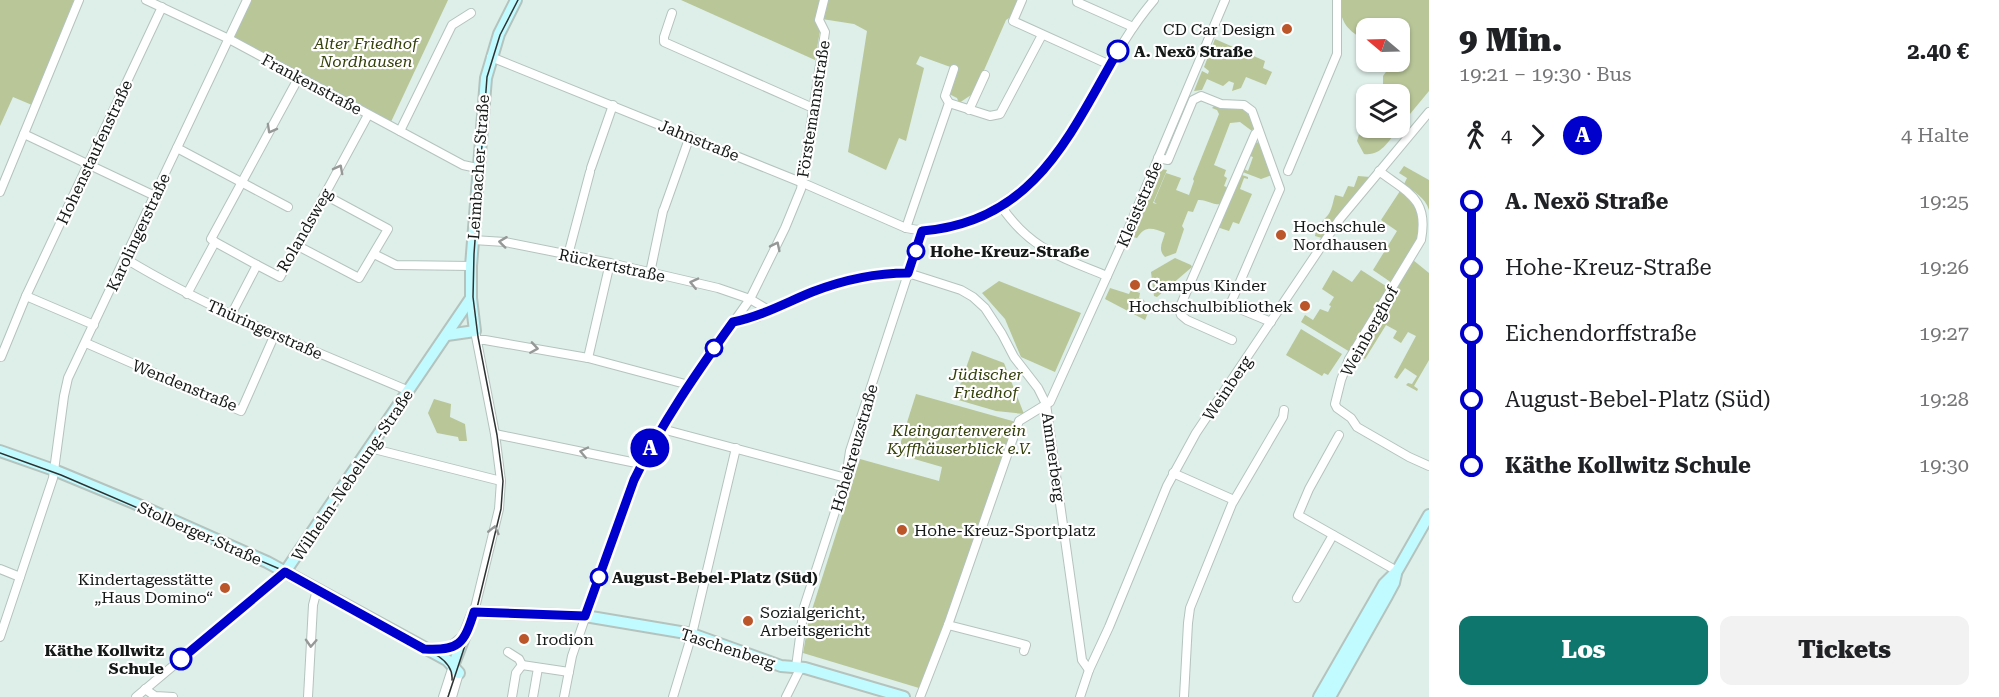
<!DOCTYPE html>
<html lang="de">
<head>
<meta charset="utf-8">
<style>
	:root { --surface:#fff; --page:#f2f2f2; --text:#202124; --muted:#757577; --accent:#0f766e }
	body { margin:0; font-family:"Roboto Serif",serif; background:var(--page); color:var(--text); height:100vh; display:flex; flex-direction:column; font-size:22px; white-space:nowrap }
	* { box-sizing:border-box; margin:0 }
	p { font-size:20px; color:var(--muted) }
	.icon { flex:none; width:33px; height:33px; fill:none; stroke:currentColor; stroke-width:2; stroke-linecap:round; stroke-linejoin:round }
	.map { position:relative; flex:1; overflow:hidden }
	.sheet { display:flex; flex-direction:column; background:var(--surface); width:570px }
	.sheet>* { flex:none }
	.badge { padding:0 12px; border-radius:20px; font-size:21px; line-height:39px }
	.needle { width:39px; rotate:289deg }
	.fabs { position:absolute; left:1356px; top:18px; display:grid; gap:12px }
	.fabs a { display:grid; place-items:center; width:54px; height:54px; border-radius:12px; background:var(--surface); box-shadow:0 2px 4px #0004; font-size:30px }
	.map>.badge { position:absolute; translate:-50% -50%; box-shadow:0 0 0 3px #fff }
	.legs { display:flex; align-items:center; gap:9px; height:66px; padding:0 30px; font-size:20px }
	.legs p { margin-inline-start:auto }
	.overview { display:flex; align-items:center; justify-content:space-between; height:102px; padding:0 30px }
	h1 { font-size:33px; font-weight:800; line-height:45px }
	.action { display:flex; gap:12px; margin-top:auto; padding:12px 30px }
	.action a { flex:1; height:69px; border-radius:12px; background:var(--accent); color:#fff; font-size:24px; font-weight:800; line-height:69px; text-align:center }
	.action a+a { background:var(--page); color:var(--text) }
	ul { padding:0 30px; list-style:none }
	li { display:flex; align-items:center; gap:21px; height:66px; font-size:22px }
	li i { display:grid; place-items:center; width:9px; height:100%; margin:0 8px; background:currentColor }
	li i::after { content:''; width:15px; height:15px; margin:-8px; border:4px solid; border-radius:50%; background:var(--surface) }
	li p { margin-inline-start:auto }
	li:first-child i { background:linear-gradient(#0000 50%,currentColor 0) }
	li:last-child i { background:linear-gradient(currentColor 50%,#0000 0) }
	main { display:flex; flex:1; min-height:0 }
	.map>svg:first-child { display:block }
</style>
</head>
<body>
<main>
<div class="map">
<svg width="1429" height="697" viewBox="0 0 1429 697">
	<rect width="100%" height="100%" fill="#deeee9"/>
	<g fill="#b8c698">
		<polygon points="0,0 74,0 32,105 13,97 0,126"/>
		<polygon points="248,0 448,0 390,124 231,37"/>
		<polygon points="681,0 1018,0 1012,16 1006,20 974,93 959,103 957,98 949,94 956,69 920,56 916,64 924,68 906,141 899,138 886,170 848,152 867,31 854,24 822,19 815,60"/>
		<path d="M 1340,0 L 1429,0 L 1429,91 L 1400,126 L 1400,94 L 1377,94 L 1383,84 L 1383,76 L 1393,62 L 1400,62 L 1400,28 L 1366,28 L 1366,40 C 1348,32 1339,21 1340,0 Z"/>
		<polygon points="1215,39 1265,61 1263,68 1272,72 1266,85 1246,77 1241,88 1232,91 1234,83 1229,81 1223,86 1207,79 1202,90 1194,91 1202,71 1208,74 1209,71 1204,67"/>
		<path d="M 1215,105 C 1236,107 1246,104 1254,126 L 1252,131 L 1240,122 L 1230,123 L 1214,165 L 1226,170 L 1224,176 L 1227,178 L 1224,186 L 1229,188 L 1223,204 C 1213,206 1207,199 1198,200 L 1193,212 L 1188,211 L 1182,226 L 1184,229 L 1176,253 L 1165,257 C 1157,249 1163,242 1165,233 C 1153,228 1145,225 1137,238 L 1133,237 L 1161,169 L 1167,170 L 1153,203 L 1157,204 L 1154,202 L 1166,173 L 1181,178 L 1176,190 L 1189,195 L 1194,181 L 1193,179 L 1219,114 L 1217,110 L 1212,108 Z"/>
		<path d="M 1366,115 L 1366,128 L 1399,128 C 1389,140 1382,156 1364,154 L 1357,141 C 1360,133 1361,121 1366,115 Z"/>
		<polygon points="1259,142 1272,175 1261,179 1240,171 1242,168 1248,171 1253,157 1247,155 1255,143"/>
		<path d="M 1404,166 L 1429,180 L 1429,210 C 1425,197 1414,192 1404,184 L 1407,178 L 1399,173 Z"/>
		<polygon points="1239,174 1248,177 1248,179 1244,178 1240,189 1252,194 1239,224 1233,222 1229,231 1217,227"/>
		<path d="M 1358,176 L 1370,177 L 1327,235 L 1322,238 L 1315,236 C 1316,226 1322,222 1328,215 C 1332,210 1333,201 1335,195 L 1343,197 L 1348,186 L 1354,187 Z"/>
		<polygon points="1400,191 1424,216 1420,236 1392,283 1373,270 1397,231 1381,220"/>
		<polygon points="1175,258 1191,265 1192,267 1157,297 1154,296 1151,272"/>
		<polygon points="1413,260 1429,273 1429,360 1414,386 1418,389 1417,391 1406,385 1408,383 1412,384 1417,376 1405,368 1397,379 1394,377 1416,336 1408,332 1401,343 1393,338 1397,331 1386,325 1365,359 1356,354"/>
		<polygon points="1333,270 1352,282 1361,270 1389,288 1350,352 1301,322 1305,315 1313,320 1320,309 1328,312 1331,306 1329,305 1334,297 1322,289"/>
		<polygon points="999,281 1081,313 1055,372 1021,357 1005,319 982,293"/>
		<polygon points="1110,288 1129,294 1131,290 1140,293 1139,298 1144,300 1148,313 1145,320 1105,299"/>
		<polygon points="1301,329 1342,354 1328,375 1324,373 1322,376 1286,355"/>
		<polygon points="972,351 1004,363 1024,414 996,411 955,399"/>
		<polygon points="916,394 1016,422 945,625 919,688 803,653 809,619 860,459 939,481 942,467 897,454"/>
		<polygon points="434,399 451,404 450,417 465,424 467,441 459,441 458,437 437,433 428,413"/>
	</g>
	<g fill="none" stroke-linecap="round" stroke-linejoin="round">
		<g stroke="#b4c3be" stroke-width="10">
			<g id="street">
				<polyline points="146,0 229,39 463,165 477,168"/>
				<polyline points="1022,0 1013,21 1110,65"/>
				<polyline points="1077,0 1077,2 1133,27"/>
				<polyline points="672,13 664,37 664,42 813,108"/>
				<path d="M 491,57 L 803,183 L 906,228 C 932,234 958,227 981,215 C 1078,168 1090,75 1154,0"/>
				<polyline points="949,103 990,116 1000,114 1042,35"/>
				<polyline points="969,110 985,75"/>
				<polyline points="400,131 452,25 471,13"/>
				<polyline points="24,134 155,196"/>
				<polyline points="177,148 288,207"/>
				<polyline points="1158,158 1168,160 1193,100 1201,96 1221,104 1244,105 1252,111 1280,189 1230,305 1271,322"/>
				<polyline points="591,168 613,105"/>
				<polyline points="1288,171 1337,54 1337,0"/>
				<path d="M 1379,171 C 1408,193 1429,199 1421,240 L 1349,359 L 1341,380 L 1335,404 L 1337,408 L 1351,418 L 1357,427 L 1409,457 L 1429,466"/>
				<polyline points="0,192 79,0"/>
				<path d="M 1001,206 C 1031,250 1061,257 1107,276"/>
				<polyline points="664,209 690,136"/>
				<polyline points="906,228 949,103 945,96 954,69"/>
				<polyline points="473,240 505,242 610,263 718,288 750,299 770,311"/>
				<polyline points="215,242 257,265"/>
				<polyline points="298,246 359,278 388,229 325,195"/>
				<polyline points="374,254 396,265 471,266"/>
				<polyline points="568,255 590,172"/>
				<path d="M 126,259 C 215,313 313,350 409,391"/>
				<polyline points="650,273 663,211"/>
				<polyline points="187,294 215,242 211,239 299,77"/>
				<polyline points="26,296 94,325"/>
				<polyline points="231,315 257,265 280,277 368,115"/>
				<polyline points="733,322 758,317 814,291 860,277 886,273 908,273 961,290 973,297 985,308 1002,334 1014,357 1038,388 1046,404 1082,660 1089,670"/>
				<polyline points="477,340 485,340 588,358 689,385"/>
				<polyline points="1232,340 1187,320 1181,315 1179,309 1255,134 1258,131"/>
				<polyline points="86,343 241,411 275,334"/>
				<polyline points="1,357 26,296 162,7"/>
				<polyline points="588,358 610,263"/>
				<polyline points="662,429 846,478"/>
				<polyline points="495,434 641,464"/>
				<polyline points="1339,435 1309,489 1298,515 1397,571"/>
				<polyline points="370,448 501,481"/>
				<polyline points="1173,473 1234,500"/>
				<polyline points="0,569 20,577"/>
				<polyline points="1297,598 1333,535"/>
				<polyline points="474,612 499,509 501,481 495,434 475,331"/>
				<polyline points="948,625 1026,645 1024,651"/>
				<polyline points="0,637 53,478 64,396 68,378 247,0"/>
				<polyline points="508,652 519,659 522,665"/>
				<polyline points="522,665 569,672"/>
				<polyline points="796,667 804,607 846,478 850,451 922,231"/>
				<polyline points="145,689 155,696 173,697"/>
				<polyline points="136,697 285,572"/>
				<polyline points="308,697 313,605 317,590"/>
				<polyline points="443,697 453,666"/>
				<polyline points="452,697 459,673"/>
				<polyline points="512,697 516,673 522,665"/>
				<polyline points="533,697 538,668"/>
				<polyline points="564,697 572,656 584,621 634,480 689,385 750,299 785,228 801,189 825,32 819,20 824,0"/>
				<polyline points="673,697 692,634 736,448"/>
				<polyline points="786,697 801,667"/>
				<polyline points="920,697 948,625 1019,421 1050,402 1127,232 1225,0"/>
				<polyline points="1080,697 1089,670 1109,627 1167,486 1196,433 1339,220 1429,112"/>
				<polyline points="1184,697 1188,623 1190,608 1232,504 1283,417 1284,410"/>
			</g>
		</g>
		<g stroke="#b4c3be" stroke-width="14">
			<g id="secondary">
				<polyline points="447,335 475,331 471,298 471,266 486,78 499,34 516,0"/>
				<polyline points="0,451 54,470 134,503 267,562 447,660 459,673"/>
				<polyline points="285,572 471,298"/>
				<polyline points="429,649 450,649 463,638"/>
				<polyline points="453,666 474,612 585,616 692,634 781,666 805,668 904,697"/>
				<polyline points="1319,697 1384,584 1397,571 1429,515"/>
				<polyline points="1330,697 1387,596 1394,583 1396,574"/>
			</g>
		</g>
		<use href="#street" stroke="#fff" stroke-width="8"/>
		<use href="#secondary" stroke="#c2fbff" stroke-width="10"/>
		<g stroke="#2d3332" stroke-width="1.5">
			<path d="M 0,453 L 61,475 L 282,570 L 438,656 C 447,662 453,669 452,680"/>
			<path d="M 429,649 C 446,653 457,648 466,633"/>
			<polyline points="448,697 476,612 501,509 503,481 497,435 478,337 473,297 474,254 487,77 500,35 518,0"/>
		</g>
	</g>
	<defs><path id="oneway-chevron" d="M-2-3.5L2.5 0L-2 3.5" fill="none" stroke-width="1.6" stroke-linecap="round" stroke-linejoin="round" transform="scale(1.5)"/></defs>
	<g stroke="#959897">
		<use href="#oneway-chevron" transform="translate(271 129) rotate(119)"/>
		<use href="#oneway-chevron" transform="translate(339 169) rotate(-62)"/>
		<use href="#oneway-chevron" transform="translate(503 242) rotate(-173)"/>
		<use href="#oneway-chevron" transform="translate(776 246) rotate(-64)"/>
		<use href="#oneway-chevron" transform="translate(694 283) rotate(-167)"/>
		<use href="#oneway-chevron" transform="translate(534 348) rotate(9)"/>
		<use href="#oneway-chevron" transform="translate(584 452) rotate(-168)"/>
		<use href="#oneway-chevron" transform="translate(494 530) rotate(-77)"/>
		<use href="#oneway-chevron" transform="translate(311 643) rotate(93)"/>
	</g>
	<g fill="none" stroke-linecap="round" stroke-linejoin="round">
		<g stroke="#fff" stroke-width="14">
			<path id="line-1" d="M 181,659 L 285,572 L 424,649 C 459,651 464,644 474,612 L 585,616 L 634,480 C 661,424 697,372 733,322 C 762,316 785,303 812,292 C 843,280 875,273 908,273 L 922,231 C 1034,222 1069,136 1118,51"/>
		</g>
		<use href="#line-1" stroke="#0000cd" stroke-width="9"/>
	</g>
	<g fill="#bb552a" stroke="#fff" stroke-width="2">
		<circle cx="1287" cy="29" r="6"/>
		<circle cx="1281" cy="235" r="6"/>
		<circle cx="1135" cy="285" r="6"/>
		<circle cx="1305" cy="306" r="6"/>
		<circle cx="902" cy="530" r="6"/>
		<circle cx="225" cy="588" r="6"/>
		<circle cx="748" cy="621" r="6"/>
		<circle cx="524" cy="639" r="6"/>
	</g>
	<g fill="#fff" stroke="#0000cd" stroke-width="3">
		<circle cx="1118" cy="51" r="10"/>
		<circle cx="916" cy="251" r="8"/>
		<circle cx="714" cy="348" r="8"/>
		<circle cx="599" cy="577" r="8"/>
		<circle cx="181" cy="659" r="10"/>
	</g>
	<g text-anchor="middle" stroke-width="4.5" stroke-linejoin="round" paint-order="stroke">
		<g font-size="16" fill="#141918" stroke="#fff" text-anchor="start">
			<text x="1275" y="35" text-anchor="end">CD Car Design</text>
			<text x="1293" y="232">Hochschule<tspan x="1293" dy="18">Nordhausen</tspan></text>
			<text x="1147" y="291">Campus Kinder</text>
			<text x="1293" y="312" text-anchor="end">Hochschulbibliothek</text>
			<text x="914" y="536">Hohe-Kreuz-Sportplatz</text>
			<text x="213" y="585" text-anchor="end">Kindertagesstätte<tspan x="213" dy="18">„Haus Domino“</tspan></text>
			<text x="760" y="618">Sozialgericht,<tspan x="760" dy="18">Arbeitsgericht</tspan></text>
			<text x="536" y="645">Irodion</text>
		</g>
		<g font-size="16" font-style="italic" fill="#34400a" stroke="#fff">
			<text x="366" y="49">Alter Friedhof<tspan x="366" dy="18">Nordhausen</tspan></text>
			<text x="986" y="380">Jüdischer<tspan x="986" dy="18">Friedhof</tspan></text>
			<text x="959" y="436">Kleingartenverein<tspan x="959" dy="18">Kyffhäuserblick e.V.</tspan></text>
		</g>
		<g font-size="16" font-weight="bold" fill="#141918" stroke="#fff" text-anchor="start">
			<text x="1134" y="57">A. Nexö Straße</text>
			<text x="930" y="257">Hohe-Kreuz-Straße</text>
			<text x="612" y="583">August-Bebel-Platz (Süd)</text>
			<text x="164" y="656" text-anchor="end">Käthe Kollwitz<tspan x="164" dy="18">Schule</tspan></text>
		</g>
		<g font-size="16" fill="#141918" stroke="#fff">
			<text transform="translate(312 84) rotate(28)" y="6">Frankenstraße</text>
			<text transform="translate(813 109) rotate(-81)" y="6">Förstemannstraße</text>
			<text transform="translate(699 140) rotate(22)" y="6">Jahnstraße</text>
			<text transform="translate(94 152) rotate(-65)" y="6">Hohenstaufenstraße</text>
			<text transform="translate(478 167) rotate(-86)" y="6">Leimbacher Straße</text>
			<text transform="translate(1139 204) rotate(-67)" y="6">Kleiststraße</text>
			<text transform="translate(304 230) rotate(-60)" y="6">Rolandsweg</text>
			<text transform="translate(138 232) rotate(-65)" y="6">Karolingerstraße</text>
			<text transform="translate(612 265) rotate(12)" y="6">Rückertstraße</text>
			<text transform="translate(265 329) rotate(24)" y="6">Thüringerstraße</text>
			<text transform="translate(1369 331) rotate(-61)" y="6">Weinberghof</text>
			<text transform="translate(185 385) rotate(22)" y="6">Wendenstraße</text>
			<text transform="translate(1227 388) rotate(-56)" y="6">Weinberg</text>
			<text transform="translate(854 448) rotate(-74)" y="6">Hohekreuzstraße</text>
			<text transform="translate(1054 457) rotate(82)" y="6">Ammerberg</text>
			<text transform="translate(352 475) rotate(-56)" y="6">Wilhelm-Nebelung-Straße</text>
			<text transform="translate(200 533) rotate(24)" y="6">Stolberger Straße</text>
			<text transform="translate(728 648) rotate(18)" y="6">Taschenberg</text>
		</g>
	</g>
</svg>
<div class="fabs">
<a><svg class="needle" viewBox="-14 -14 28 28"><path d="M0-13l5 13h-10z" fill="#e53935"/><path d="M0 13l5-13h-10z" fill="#757577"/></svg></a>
<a><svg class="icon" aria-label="layers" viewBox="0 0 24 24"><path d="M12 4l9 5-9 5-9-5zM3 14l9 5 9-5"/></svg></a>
</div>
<b class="badge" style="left:650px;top:448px;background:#0000cd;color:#fff">A</b>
</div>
<section class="sheet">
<div class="overview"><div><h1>9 Min.</h1><p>19:21 – 19:30 · Bus</p></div><b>2.40 €</b></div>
<div class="legs"><svg class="icon" aria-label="walk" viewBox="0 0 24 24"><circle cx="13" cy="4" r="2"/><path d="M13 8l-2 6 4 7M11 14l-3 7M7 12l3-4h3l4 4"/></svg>4<svg class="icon" aria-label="forward" viewBox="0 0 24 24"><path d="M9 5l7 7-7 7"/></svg><b class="badge" style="background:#0000cd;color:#fff">A</b><p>4 Halte</p></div>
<ul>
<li><i style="color:#0000cd"></i><b>A. Nexö Straße</b><p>19:25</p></li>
<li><i style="color:#0000cd"></i><span>Hohe-Kreuz-Straße</span><p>19:26</p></li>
<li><i style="color:#0000cd"></i><span>Eichendorffstraße</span><p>19:27</p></li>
<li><i style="color:#0000cd"></i><span>August-Bebel-Platz (Süd)</span><p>19:28</p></li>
<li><i style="color:#0000cd"></i><b>Käthe Kollwitz Schule</b><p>19:30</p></li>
</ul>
<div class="action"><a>Los</a><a>Tickets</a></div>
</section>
</main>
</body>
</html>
